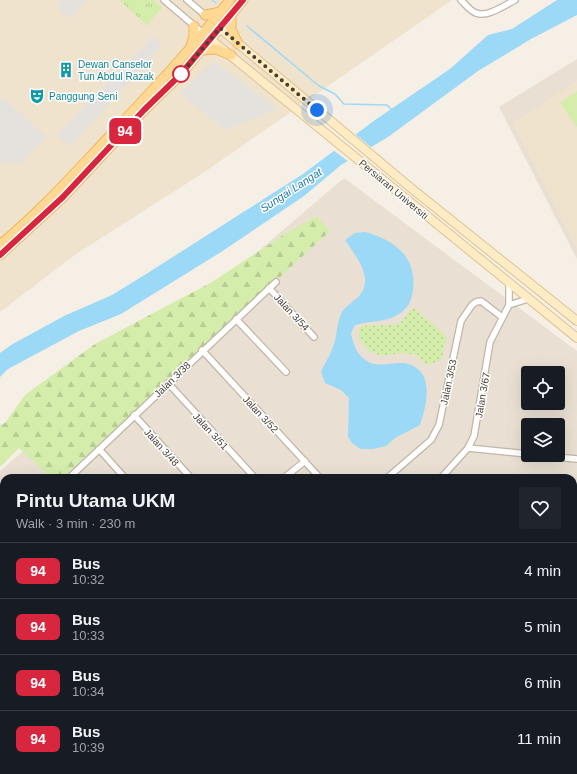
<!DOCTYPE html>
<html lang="en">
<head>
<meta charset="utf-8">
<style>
	:root { --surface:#171b24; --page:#20242c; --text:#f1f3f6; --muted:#9ea1a6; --line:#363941 }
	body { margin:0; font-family:Helvetica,sans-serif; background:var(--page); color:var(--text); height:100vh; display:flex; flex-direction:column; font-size:15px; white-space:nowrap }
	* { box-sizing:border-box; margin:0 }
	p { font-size:13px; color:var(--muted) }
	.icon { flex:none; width:22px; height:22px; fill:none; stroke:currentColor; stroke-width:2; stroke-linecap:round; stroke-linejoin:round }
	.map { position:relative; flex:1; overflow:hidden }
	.details { position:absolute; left:0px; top:474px; width:577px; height:300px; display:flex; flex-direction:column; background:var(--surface); border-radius:12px 12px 0 0; box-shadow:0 4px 16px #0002 }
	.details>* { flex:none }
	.badge { padding:0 8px; border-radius:6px; font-size:14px; line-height:26px }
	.buttons { position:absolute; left:521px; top:366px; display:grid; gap:8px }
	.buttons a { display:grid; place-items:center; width:44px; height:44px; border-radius:4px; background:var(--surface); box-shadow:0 4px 16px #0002; font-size:20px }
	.you { position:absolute; width:20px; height:20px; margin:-10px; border:3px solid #fff; border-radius:50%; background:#1a73e8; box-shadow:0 0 0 6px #1a73e833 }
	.map>.badge { position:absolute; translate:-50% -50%; box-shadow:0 0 0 2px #fff }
	.round { display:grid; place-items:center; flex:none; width:42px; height:42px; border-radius:4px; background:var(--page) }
	.overview { display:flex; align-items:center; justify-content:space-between; height:68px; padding:0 16px }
	h1 { font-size:19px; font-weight:800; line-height:30px }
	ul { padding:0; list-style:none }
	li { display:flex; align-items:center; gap:12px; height:56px; padding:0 16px; border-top:1px solid var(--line) }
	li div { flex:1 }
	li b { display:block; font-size:15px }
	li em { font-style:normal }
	li .badge { min-width:44px; font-weight:700; text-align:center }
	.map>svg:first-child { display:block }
</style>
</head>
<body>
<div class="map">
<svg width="577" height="774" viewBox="0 0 577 774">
	<defs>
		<pattern id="grass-tufts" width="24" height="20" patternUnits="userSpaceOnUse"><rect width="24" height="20" fill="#d4edab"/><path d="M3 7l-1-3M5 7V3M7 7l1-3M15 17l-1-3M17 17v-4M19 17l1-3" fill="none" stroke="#b8cc94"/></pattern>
		<pattern id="forest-firs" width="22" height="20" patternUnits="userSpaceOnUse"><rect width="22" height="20" fill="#d4edab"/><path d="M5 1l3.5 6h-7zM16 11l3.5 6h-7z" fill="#b8cc94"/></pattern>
		<pattern id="park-dots" width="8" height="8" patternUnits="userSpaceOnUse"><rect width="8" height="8" fill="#d4edab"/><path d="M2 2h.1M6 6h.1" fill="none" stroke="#b8cc94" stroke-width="1.8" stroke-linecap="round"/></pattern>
	</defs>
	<rect width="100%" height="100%" fill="#f5efe6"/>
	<g fill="#e9e0d3" fill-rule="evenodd">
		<polygon points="577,59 577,259 499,107"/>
		<path d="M 344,178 L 577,351 L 577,670 L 573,673 L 573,478 L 4,478 L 4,770 L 456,770 L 453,774 L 0,774 L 0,471 ZM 528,373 L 558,373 L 558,403 L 528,403 ZM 528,425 L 558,425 L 558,455 L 528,455 Z"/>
		<polygon points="577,733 577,774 505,774 511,770 573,770 573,735"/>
	</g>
	<rect fill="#f8e4cf" x="350" y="770" width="79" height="4"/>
	<g fill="#efe3ce">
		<polygon points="0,0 452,0 203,173 76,254 0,312"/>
		<polygon points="577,80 577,248 513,123"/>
	</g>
	<polygon fill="url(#grass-tufts)" points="119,0 153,0 162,8 147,25"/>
	<polygon fill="url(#forest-firs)" points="317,216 330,231 62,478 52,478 19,448 0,467 0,425 5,423 25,395 95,344 212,282 288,232"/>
	<g fill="url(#park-dots)">
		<path d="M 413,307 L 447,337 L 441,360 L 427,365 C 424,362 419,357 415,355 C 394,348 380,366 363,344 C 358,338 358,333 361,326 L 396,325 L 401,322 Z"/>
		<rect x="117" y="770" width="70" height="4"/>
	</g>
	<polygon fill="#d4edab" points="577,91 577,128 560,103"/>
	<g fill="#e5e2de">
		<polygon points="60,0 87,0 71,17 57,10"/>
		<polygon points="153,36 162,46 70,146 57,135"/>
		<polygon points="214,61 277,109 226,130 221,127 180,93"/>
		<polygon points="4,98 46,137 20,163 0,162 0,102"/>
	</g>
	<g fill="#9cd9f7">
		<polygon points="557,0 577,0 577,15 531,39 478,71 388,137 341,165 304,196 221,252 121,314 79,331 8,369 0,377 0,353 11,345 64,316 112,295 143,276 303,174 375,120 450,69 488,35 512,29"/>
		<path d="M 365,232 C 395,240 417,257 413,290 C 412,296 410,305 405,309 C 392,323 372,320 355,325 L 351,333 C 353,344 357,355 367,361 C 377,368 393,362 404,363 C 436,369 427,404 420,425 L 395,438 L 386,446 L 373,449 L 361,449 L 353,444 L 348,437 L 349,398 L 341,390 L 325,383 L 321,372 C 325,363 331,354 334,344 C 337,335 337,323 341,314 C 345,306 352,303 358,297 C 376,279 355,255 345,240 L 355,233 Z"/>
	</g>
	<polygon fill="#f5efe6" points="354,133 372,148 349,162 333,150"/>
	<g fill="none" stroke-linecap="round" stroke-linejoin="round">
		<g stroke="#9cd9f7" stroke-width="1.5">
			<polyline points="212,0 216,3"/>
			<polyline points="247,26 319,86 335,94 344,104 387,105 391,109"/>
		</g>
		<g stroke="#c1b6a7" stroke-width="8">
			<g id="minor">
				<polyline points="164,0 204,34"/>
				<polyline points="187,0 206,16"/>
				<path d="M 461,0 C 465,4 470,11 476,13 C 487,18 505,5 515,0"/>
				<polyline points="269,288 314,337"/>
				<polyline points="509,305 528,299"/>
				<polyline points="236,319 286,372"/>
				<polyline points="202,350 320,478"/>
				<polyline points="168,383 255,478"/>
				<polyline points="134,415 191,478"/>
				<polyline points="468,448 528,454"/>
				<polyline points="99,449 125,478"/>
				<polyline points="536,455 577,459"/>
				<polyline points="69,478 276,282"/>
				<polyline points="284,478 305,461"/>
				<polyline points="387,478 431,440 439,425 461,321 472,305 476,302 481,301 502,317"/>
				<polyline points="441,478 468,448 474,436 490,342 509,305 509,283"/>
				<polyline points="0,543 4,539"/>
				<polyline points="0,562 4,566"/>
				<polyline points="0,632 4,637"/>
				<polyline points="573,638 577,639"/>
				<polyline points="573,642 577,649"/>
				<polyline points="573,662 577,660"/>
				<polyline points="0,716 4,713"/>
				<polyline points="0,762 4,762"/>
				<polyline points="39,770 39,774"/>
				<polyline points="191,770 191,774"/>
				<polyline points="322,774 322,770"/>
				<polyline points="576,774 577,773"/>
			</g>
		</g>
		<g stroke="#c1b6a7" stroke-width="9">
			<g id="tertiary">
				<polyline points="0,702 4,698"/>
				<polyline points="339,770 339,774"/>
			</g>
		</g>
		<g stroke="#dcc393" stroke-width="10">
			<g id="secondary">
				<polyline points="216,25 411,188 577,321"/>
				<polyline points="204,34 577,338"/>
				<polyline points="573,695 577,693"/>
				<polyline points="573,722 577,719"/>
				<polyline points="472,774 477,770"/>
				<polyline points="491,774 496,770"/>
			</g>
		</g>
		<g stroke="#efb659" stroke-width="11">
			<g id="primary">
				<polyline points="231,14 231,29 238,44"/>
				<polyline points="205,15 221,12"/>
				<polyline points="191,46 194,36 194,26"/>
				<polyline points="202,50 216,49 231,55"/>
				<path d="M 0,245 C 39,213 73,175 108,138 C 150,93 192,49 230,0"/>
				<polyline points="0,255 63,197 144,110 180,75 243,0"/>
			</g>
		</g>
		<use href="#minor" stroke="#fff" stroke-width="5.5"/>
		<use href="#tertiary" stroke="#fff" stroke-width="7"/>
		<use href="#secondary" stroke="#ffecc5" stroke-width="8"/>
		<use href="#primary" stroke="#ffd894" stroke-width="9"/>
	</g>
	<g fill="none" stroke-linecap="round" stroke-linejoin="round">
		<g stroke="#fff" stroke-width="9">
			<polyline id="line" points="0,255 63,197 144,110 180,75 243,0"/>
		</g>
		<use href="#line" stroke="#d7263d" stroke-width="6"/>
		<polyline stroke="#483f34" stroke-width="4" stroke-dasharray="0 7.2" points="181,74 180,75 220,28 317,110"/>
	</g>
	<defs>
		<g id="building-bare" transform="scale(1.2)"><path d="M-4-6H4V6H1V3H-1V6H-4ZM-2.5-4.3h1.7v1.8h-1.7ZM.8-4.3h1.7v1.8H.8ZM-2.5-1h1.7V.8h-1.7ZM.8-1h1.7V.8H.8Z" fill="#0f9aa8" stroke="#fff" stroke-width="2.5" paint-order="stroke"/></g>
		<g id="theatre-bare" transform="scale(1.2)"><path d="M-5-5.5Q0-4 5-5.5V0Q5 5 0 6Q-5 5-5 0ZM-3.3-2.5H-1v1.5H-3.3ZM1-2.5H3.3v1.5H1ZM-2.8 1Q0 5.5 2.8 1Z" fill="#0f9aa8" stroke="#fff" stroke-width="2.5" paint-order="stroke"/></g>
	</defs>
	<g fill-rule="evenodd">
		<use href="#building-bare" x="66" y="70"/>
		<use href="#theatre-bare" x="37" y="96"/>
	</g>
	<circle fill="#fff" stroke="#d7263d" stroke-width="2" cx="181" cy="74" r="8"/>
	<g text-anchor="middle" stroke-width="3" stroke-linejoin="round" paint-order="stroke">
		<g font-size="10" fill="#0d838f" stroke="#fff" text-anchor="start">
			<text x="78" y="68">Dewan Canselor<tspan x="78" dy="12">Tun Abdul Razak</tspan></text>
			<text x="49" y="100">Panggung Seni</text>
		</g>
		<g font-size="10" fill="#483f34" stroke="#fff">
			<text transform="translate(394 189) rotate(40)" y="4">Persiaran Universiti</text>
			<text transform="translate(292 312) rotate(47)" y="4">Jalan 3/54</text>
			<text transform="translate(172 379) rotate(-44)" y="4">Jalan 3/38</text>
			<text transform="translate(448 382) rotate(-78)" y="4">Jalan 3/53</text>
			<text transform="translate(482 395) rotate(-80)" y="4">Jalan 3/67</text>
			<text transform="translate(261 414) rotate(47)" y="4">Jalan 3/52</text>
			<text transform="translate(211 431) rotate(47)" y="4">Jalan 3/51</text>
			<text transform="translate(162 447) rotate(48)" y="4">Jalan 3/48</text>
		</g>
		<g font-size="11" font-style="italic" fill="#217ead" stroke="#fff">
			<text transform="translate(291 190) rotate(-33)" y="4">Sungai Langat</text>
		</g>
	</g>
</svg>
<div class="buttons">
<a><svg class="icon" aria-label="locate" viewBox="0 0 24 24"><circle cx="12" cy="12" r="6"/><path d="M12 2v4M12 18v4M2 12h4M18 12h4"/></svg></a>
<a><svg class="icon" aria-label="layers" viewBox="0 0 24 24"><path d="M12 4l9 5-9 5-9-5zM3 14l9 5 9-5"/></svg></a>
</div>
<div class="you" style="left:317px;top:110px"></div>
<b class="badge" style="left:125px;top:131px;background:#d7263d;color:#fff">94</b>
<section class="details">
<div class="overview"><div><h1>Pintu Utama UKM</h1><p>Walk · 3 min · 230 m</p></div><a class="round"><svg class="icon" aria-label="heart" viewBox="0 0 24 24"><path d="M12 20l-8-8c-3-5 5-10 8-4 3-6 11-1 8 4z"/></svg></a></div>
<ul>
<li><span class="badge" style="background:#d7263d;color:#fff">94</span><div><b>Bus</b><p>10:32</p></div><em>4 min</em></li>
<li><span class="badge" style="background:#d7263d;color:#fff">94</span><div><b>Bus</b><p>10:33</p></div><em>5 min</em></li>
<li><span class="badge" style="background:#d7263d;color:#fff">94</span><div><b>Bus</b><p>10:34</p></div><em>6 min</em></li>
<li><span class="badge" style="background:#d7263d;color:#fff">94</span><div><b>Bus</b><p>10:39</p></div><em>11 min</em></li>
</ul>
</section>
</div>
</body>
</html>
